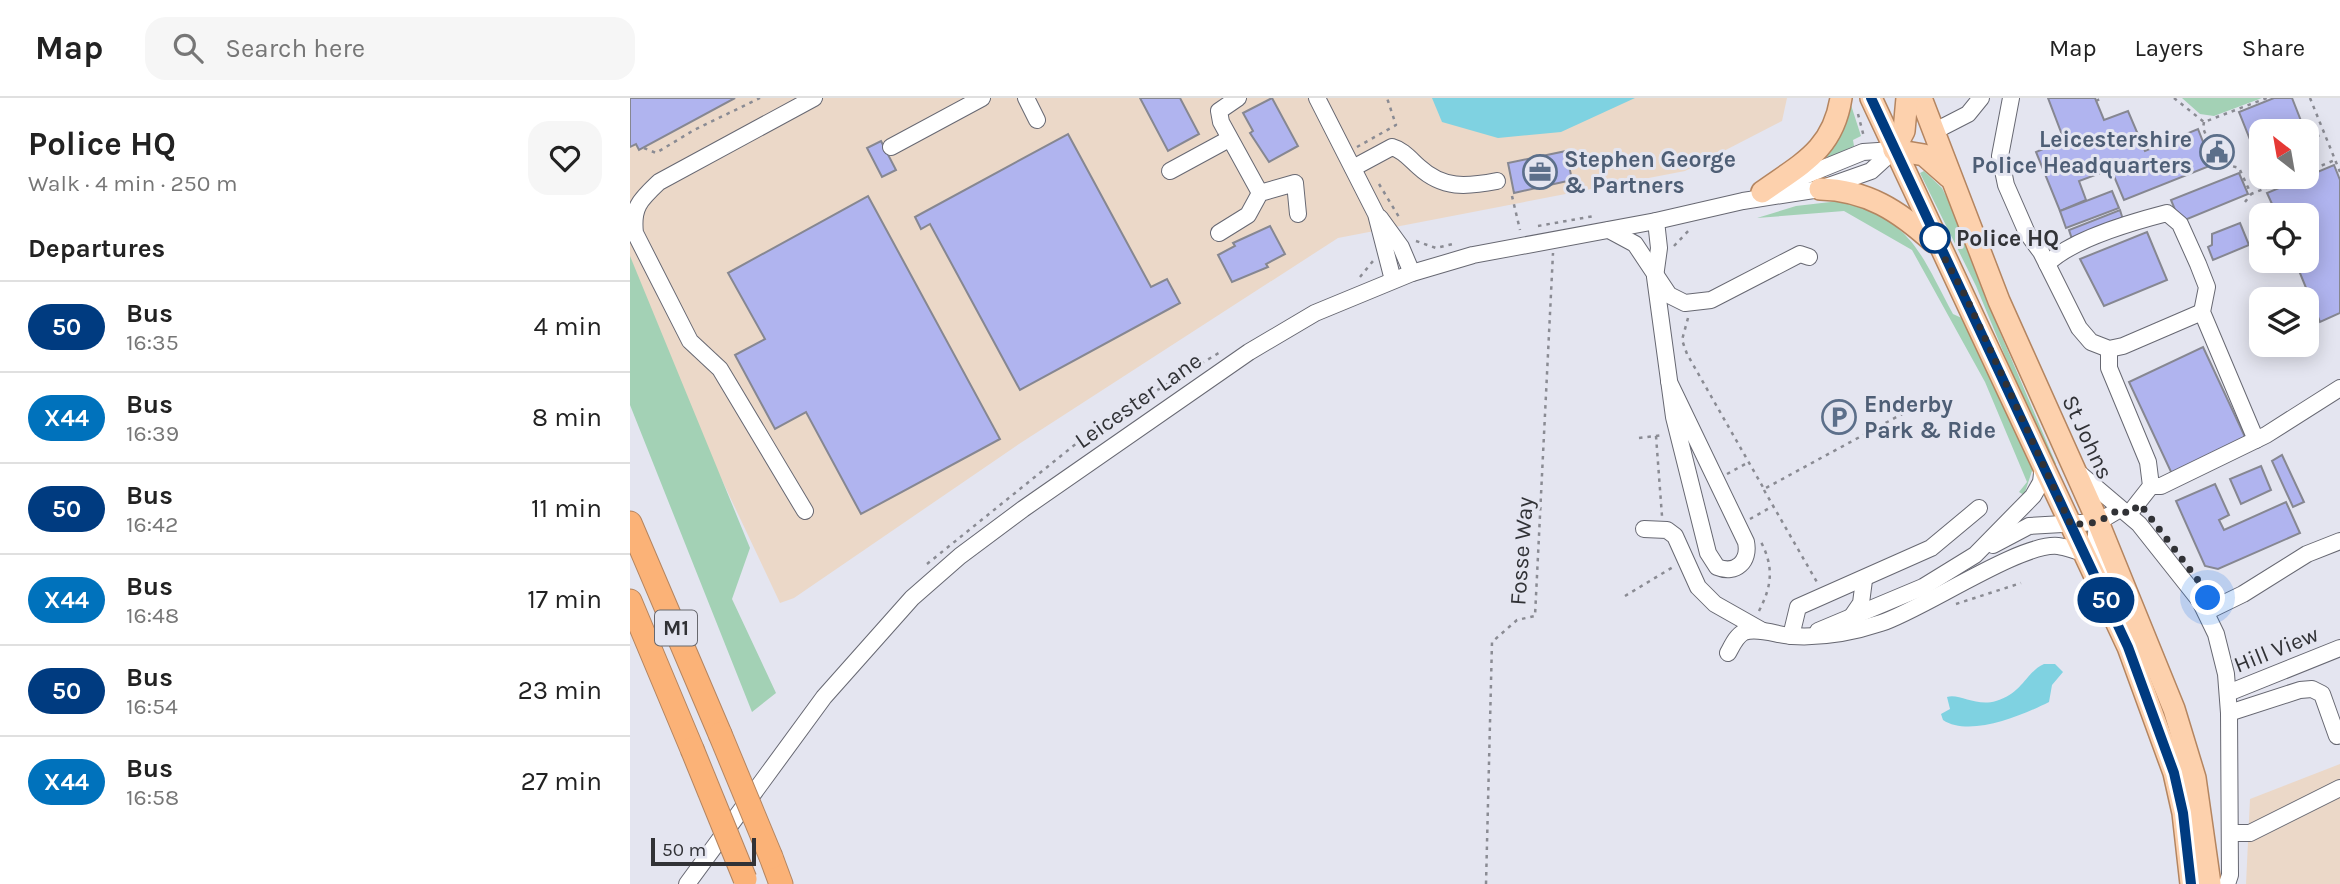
<!DOCTYPE html>
<html lang="en">
<head>
<meta charset="utf-8">
<style>
	:root { --surface:#fff; --page:#f6f6f6; --text:#222; --muted:#767676; --line:#e0e0e0 }
	body { margin:0; font-family:Karla,sans-serif; background:var(--page); color:var(--text); height:100vh; display:flex; flex-direction:column; font-size:26px; white-space:nowrap }
	* { box-sizing:border-box; margin:0 }
	p { font-size:23px; color:var(--muted) }
	.icon { flex:none; width:38px; height:38px; fill:none; stroke:currentColor; stroke-width:2; stroke-linecap:round; stroke-linejoin:round }
	.map { position:relative; flex:1; overflow:hidden }
	.panel { display:flex; flex-direction:column; background:var(--surface); width:630px }
	.panel>* { flex:none }
	.badge { padding:0 14px; border-radius:23px; font-size:24px; line-height:46px }
	.needle { width:46px; rotate:329deg }
	.tools { position:absolute; left:1619px; top:21px; display:grid; gap:14px }
	.tools a { display:grid; place-items:center; width:70px; height:70px; border-radius:14px; background:var(--surface); box-shadow:0 4px 18px #0003; font-size:35px }
	.scale { position:absolute; left:21px; bottom:18px; width:105px; box-sizing:border-box; padding-left:7px; border:4px solid #313236; border-top:0; font-size:19px; line-height:24px; white-space:nowrap; color:#313236; -webkit-text-stroke:5px #e4e5f0; paint-order:stroke }
	.you { position:absolute; width:35px; height:35px; margin:-18px; border:5px solid #fff; border-radius:50%; background:#1a73e8; box-shadow:0 0 0 10px #1a73e833 }
	.map>.badge { position:absolute; translate:-50% -50%; box-shadow:0 0 0 4px #fff }
	h2 { padding:0 28px; font-size:26px; line-height:63px }
	.round { display:grid; place-items:center; flex:none; width:74px; height:74px; border-radius:21px; background:var(--page) }
	.summary { display:flex; align-items:center; justify-content:space-between; height:119px; padding:0 28px }
	h1 { font-size:33px; font-weight:700; line-height:52px }
	ul { padding:0; list-style:none }
	li { display:flex; align-items:center; gap:21px; height:91px; padding:0 28px; border-top:2px solid var(--line) }
	li div { flex:1 }
	li b { display:block; font-size:26px }
	li em { font-style:normal }
	li .badge { min-width:77px; font-weight:700; text-align:center }
	header { display:flex; align-items:center; gap:42px; box-sizing:border-box; height:98px; padding:0 35px; background:var(--surface); border-bottom:2px solid var(--line) }
	header strong { font-size:33px }
	nav { display:flex; gap:38px; margin-inline-start:auto; font-size:24px }
	.search { width:490px; height:63px; background:var(--page); display:flex; align-items:center; gap:18px; box-sizing:border-box; padding:0 24px; border-radius:21px; color:var(--muted); font-size:26px }
	main { display:flex; flex:1; min-height:0 }
	.map>svg:first-child { display:block }
</style>
</head>
<body>
<header>
<strong>Map</strong>
<div class="search"><svg class="icon" aria-label="search" viewBox="0 0 24 24"><circle cx="10" cy="10" r="6"/><path d="M15 15l6 6"/></svg>Search here</div>
<nav><a>Map</a><a>Layers</a><a>Share</a></nav>
</header>
<main>
<section class="panel">
<div class="summary"><div><h1>Police HQ</h1><p>Walk · 4 min · 250 m</p></div><a class="round"><svg class="icon" aria-label="heart" viewBox="0 0 24 24"><path d="M12 20l-8-8c-3-5 5-10 8-4 3-6 11-1 8 4z"/></svg></a></div>
<h2>Departures</h2>
<ul>
<li><span class="badge" style="background:#003b80;color:#fff">50</span><div><b>Bus</b><p>16:35</p></div><em>4 min</em></li>
<li><span class="badge" style="background:#0072bc;color:#fff">X44</span><div><b>Bus</b><p>16:39</p></div><em>8 min</em></li>
<li><span class="badge" style="background:#003b80;color:#fff">50</span><div><b>Bus</b><p>16:42</p></div><em>11 min</em></li>
<li><span class="badge" style="background:#0072bc;color:#fff">X44</span><div><b>Bus</b><p>16:48</p></div><em>17 min</em></li>
<li><span class="badge" style="background:#003b80;color:#fff">50</span><div><b>Bus</b><p>16:54</p></div><em>23 min</em></li>
<li><span class="badge" style="background:#0072bc;color:#fff">X44</span><div><b>Bus</b><p>16:58</p></div><em>27 min</em></li>
</ul>
</section>
<div class="map">
<svg width="1710" height="786" viewBox="0 0 1710 786">
	<rect width="100%" height="100%" fill="#e4e5f0"/>
	<g fill="#ebd8c8">
		<polygon points="0,0 1157,0 1152,23 1055,73 708,140 389,346 164,500 150,505 0,187"/>
		<polygon points="1710,666 1710,786 1616,786 1620,701"/>
	</g>
	<g fill="#a3d1b5">
		<polygon points="1552,0 1632,0 1584,18 1570,16"/>
		<polygon points="1221,7 1231,38 1223,42 1224,48 1198,60 1196,57 1208,42"/>
		<polygon points="1294,73 1312,90 1318,102 1355,199 1426,366 1421,369 1346,188 1290,75"/>
		<path d="M 1209,103 C 1282,121 1290,155 1323,216 L 1336,222 L 1403,370 L 1394,397 L 1389,394 L 1397,384 L 1355,284 L 1282,152 L 1214,113 L 1127,120 L 1166,108 Z"/>
		<polygon points="0,158 120,450 102,501 146,595 122,614 0,307"/>
	</g>
	<g fill="#7fd2e1">
		<polygon points="802,0 1005,0 931,34 868,40 812,24"/>
		<path d="M 1414,566 L 1425,566 L 1433,574 L 1422,587 L 1419,604 C 1393,617 1340,640 1313,622 L 1311,616 L 1320,611 L 1317,599 C 1329,595 1346,609 1366,603 C 1393,595 1396,574 1414,566 Z"/>
	</g>
	<g fill="#b0b4ef" stroke="#868791" stroke-width="2">
		<polygon points="0,0 105,0 9,52 6,46 0,49"/>
		<polygon points="510,0 550,0 569,36 538,53"/>
		<polygon points="642,0 668,48 639,64 620,35 623,33 613,15"/>
		<polygon points="1418,0 1465,0 1474,22 1498,13 1515,53 1568,31 1582,67 1494,102 1481,71 1449,83 1456,102 1430,113 1406,54 1434,42"/>
		<polygon points="1644,0 1662,0 1675,33 1631,33 1631,69 1609,14"/>
		<polygon points="438,36 521,189 537,181 550,205 390,292 300,126 291,131 285,119"/>
		<polygon points="1676,37 1687,63 1676,67"/>
		<polygon points="251,43 266,72 252,79 237,50"/>
		<polygon points="936,53 942,82 884,95 878,65"/>
		<polygon points="1704,67 1710,82 1710,215 1690,224 1665,163 1676,163 1676,117 1647,117 1637,95"/>
		<polygon points="1609,75 1618,96 1550,124 1541,102"/>
		<polygon points="1482,93 1489,110 1436,130 1430,113"/>
		<polygon points="238,98 370,341 231,416 176,314 145,331 105,257 135,241 98,175"/>
		<polygon points="1490,112 1494,125 1443,144 1439,132"/>
		<polygon points="1610,125 1619,147 1583,162 1578,149 1582,147 1582,136"/>
		<polygon points="640,128 655,156 636,166 638,169 602,184 588,157 605,148 603,145"/>
		<polygon points="1517,134 1537,182 1474,208 1450,161"/>
		<polygon points="1573,249 1616,341 1542,376 1499,284"/>
		<polygon points="1652,357 1674,404 1663,409 1642,363"/>
		<polygon points="1631,368 1641,392 1611,406 1600,381"/>
		<polygon points="1585,386 1599,417 1589,422 1594,432 1656,404 1670,435 1588,471 1575,468 1546,403"/>
	</g>
	<g fill="none" stroke-linecap="round" stroke-linejoin="round">
		<g stroke="#676872" stroke-width="18">
			<g id="minor">
				<polyline points="396,0 407,22"/>
				<polyline points="608,0 589,13 591,24 630,95"/>
				<polyline points="687,0 746,116 763,182"/>
				<polyline points="1381,0 1370,58 1376,87 1397,135 1411,154 1449,230 1461,244 1479,251 1493,248 1572,214"/>
				<polyline points="1303,34 1338,16 1351,0"/>
				<polyline points="261,49 352,0"/>
				<path d="M 723,70 L 762,49 C 773,52 780,61 789,69 C 813,91 836,89 867,83"/>
				<polyline points="540,73 599,41"/>
				<polyline points="1147,89 1233,54 1264,52"/>
				<polyline points="750,120 771,149 782,175"/>
				<path d="M 1026,123 L 1029,150 L 1025,179 L 1044,319 L 1078,455 L 1087,469 C 1106,477 1120,463 1116,444 L 1039,284"/>
				<polyline points="979,132 1005,146 1039,197 1055,205 1081,202 1170,156 1179,159"/>
				<polyline points="589,135 618,117 630,95 665,85 668,116"/>
				<path d="M 1417,166 C 1442,141 1502,124 1537,115 L 1550,126 L 1568,166 L 1577,189 L 1572,214 L 1626,342"/>
				<polyline points="1479,251 1479,270 1518,364 1521,388 1499,416"/>
				<polyline points="1449,375 1509,426 1570,503 1586,536 1596,576 1599,615 1600,777 1597,786"/>
				<polyline points="1521,388 1531,388 1636,337 1710,290"/>
				<path d="M 175,413 L 90,271 L 60,243 L 5,135 C 2,109 10,102 29,84 L 184,0"/>
				<polyline points="1014,431 1037,432 1045,438 1068,489 1085,506 1131,532"/>
				<polyline points="1363,447 1399,428 1468,424"/>
				<path d="M 1486,500 C 1475,475 1460,451 1468,424 L 1490,411"/>
				<polyline points="1576,514 1613,496 1677,456 1710,443"/>
				<polyline points="1220,521 1231,505 1234,482"/>
				<polyline points="1188,533 1293,489 1345,457 1403,398 1411,384 1413,367"/>
				<polyline points="1161,538 1168,509 1301,450 1349,410"/>
				<path d="M 1098,555 C 1102,548 1106,538 1114,534 C 1128,529 1147,537 1162,538 C 1194,540 1221,535 1251,525 C 1292,512 1391,444 1428,448 C 1436,449 1445,453 1454,455"/>
				<polyline points="1598,595 1710,550"/>
				<polyline points="1599,615 1670,592 1682,591 1692,596 1707,638"/>
				<polyline points="1600,735 1620,735 1710,690"/>
				<polyline points="57,786 194,599 282,500 330,458 393,411 619,254 685,215 782,175 843,157 1026,123 1113,103 1190,91 1241,73 1264,52"/>
			</g>
		</g>
		<g stroke="#b48560" stroke-width="24">
			<g id="major">
				<polyline points="1241,0 1498,549 1544,675 1553,715 1561,786"/>
				<polyline points="1291,0 1369,203 1468,424 1544,611 1565,680 1580,786"/>
				<polyline points="1264,52 1294,57 1319,79"/>
				<polyline points="1264,52 1274,33 1277,0"/>
				<path d="M 1190,91 C 1237,92 1269,113 1303,144"/>
				<path d="M 1132,94 C 1171,66 1203,52 1211,0"/>
			</g>
		</g>
		<g stroke="#b48560" stroke-width="25">
			<g id="highway">
				<polyline points="0,425 90,636"/>
				<polyline points="0,503 62,651"/>
				<polyline points="141,759 151,786"/>
			</g>
		</g>
		<g stroke="#8a8b93" stroke-width="2.5" stroke-dasharray="3.5 5" stroke-linecap="butt">
			<polyline points="1544,0 1574,24 1637,0"/>
			<polyline points="1680,0 1710,74"/>
			<polyline points="1466,3 1472,0"/>
			<polyline points="1228,16 1234,39"/>
			<polyline points="1574,24 1573,30 1587,64 1609,70 1621,96 1664,79"/>
			<polyline points="1678,41 1693,36"/>
			<polyline points="727,49 766,27 757,0"/>
			<polyline points="14,50 26,55 64,32 130,0"/>
			<polyline points="1676,74 1705,62"/>
			<polyline points="749,86 769,119"/>
			<polyline points="882,98 890,132"/>
			<polyline points="1615,104 1621,96"/>
			<polyline points="908,128 964,118"/>
			<polyline points="786,143 806,150 823,146"/>
			<polyline points="1044,148 1061,130"/>
			<polyline points="730,179 743,163"/>
			<polyline points="1058,220 1052,242 1057,256 1134,391 1296,303"/>
			<polyline points="1026,338 1032,418"/>
			<polyline points="1009,340 1033,337"/>
			<polyline points="1097,376 1119,364"/>
			<polyline points="1134,392 1188,486"/>
			<polyline points="1120,421 1143,408"/>
			<polyline points="297,466 468,328 592,253"/>
			<polyline points="995,498 1043,469"/>
			<polyline points="1326,506 1391,485"/>
			<path d="M 1129,513 C 1142,488 1144,469 1131,444"/>
			<polyline points="856,786 862,544 887,522 905,518 923,155"/>
		</g>
		<use href="#minor" stroke="#fff" stroke-width="16"/>
		<use href="#major" stroke="#fdd1ad" stroke-width="21"/>
		<use href="#highway" stroke="#fbb277" stroke-width="23"/>
		<g stroke="#b48560" stroke-width="25" stroke-linecap="butt">
			<g id="highway-bridge">
				<polyline points="90,636 141,759"/>
				<polyline points="62,651 115,781"/>
			</g>
		</g>
		<use href="#highway-bridge" stroke="#fbb277" stroke-width="23"/>
	</g>
	<g fill="none" stroke-linecap="round" stroke-linejoin="round">
		<g stroke="#fff" stroke-width="16">
			<polyline id="line" points="1241,0 1498,549 1544,675 1553,715 1561,786"/>
		</g>
		<use href="#line" stroke="#003b80" stroke-width="10"/>
		<polyline stroke="#313236" stroke-width="7" stroke-dasharray="0 12.6" points="1305,140 1297,139 1309,150 1336,199 1441,427 1468,424 1490,411 1499,416 1510,406 1574,490 1578,500"/>
	</g>
	<defs>
		<g id="civic-ring" transform="scale(1.75)"><circle r="9.5" fill="#e4e5f0" stroke="#5c6f8a" stroke-width="1.5"/><path d="M-.6-6.5H3V-4.5H.6V-3L4-1V1h2V6H-6V1h2V-1L-.6-3ZM-1.2 2.5V6h2.4V2.5Z" fill="#5c6f8a"/></g>
		<g id="office-ring" transform="scale(1.75)"><circle r="9.5" fill="#e4e5f0" stroke="#5c6f8a" stroke-width="1.5"/><path d="M-6-3h4V-5.5h4V-3h4V5H-6ZM-1-4.5V-3h2v-1.5ZM-6 0V1H6V0Z" fill="#5c6f8a"/></g>
		<g id="parking-ring" transform="scale(1.75)"><circle r="9.5" fill="#e4e5f0" stroke="#5c6f8a" stroke-width="1.5"/><path d="M-3.5-5.5H1a3.5 3.5 0 0 1 0 7H-1V5.5H-3.5ZM-1-3.4V-.6H.8a1.4 1.4 0 0 0 0-2.8Z" fill="#5c6f8a"/></g>
	</defs>
	<g fill-rule="evenodd">
		<use href="#civic-ring" x="1587" y="54"/>
		<use href="#office-ring" x="910" y="74"/>
		<use href="#parking-ring" x="1209" y="319"/>
	</g>
	<circle fill="#fff" stroke="#003b80" stroke-width="3.5" cx="1305" cy="140" r="14"/>
	<g text-anchor="middle" stroke-width="6" stroke-linejoin="round" paint-order="stroke">
		<rect fill="#e4e5f0" stroke="#67686e" stroke-width="2" x="25" y="512.5" width="42" height="35" rx="5"/>
		<g font-size="21" font-weight="bold" fill="#313236">
			<text x="46" y="537">M1</text>
		</g>
		<g font-size="23" font-weight="bold" fill="#4e5e75" stroke="#e4e5f0" text-anchor="start">
			<text x="1562" y="49" text-anchor="end">Leicestershire<tspan x="1562" dy="26">Police Headquarters</tspan></text>
			<text x="934" y="69">Stephen George<tspan x="934" dy="26">&amp; Partners</tspan></text>
			<text x="1234" y="314">Enderby<tspan x="1234" dy="26">Park &amp; Ride</tspan></text>
		</g>
		<g font-size="23" font-weight="bold" fill="#313236" stroke="#e4e5f0" text-anchor="start">
			<text x="1326" y="148">Police HQ</text>
		</g>
		<g font-size="23" fill="#313236" stroke="#e4e5f0">
			<text transform="translate(508 302) rotate(-35)" y="8">Leicester Lane</text>
			<text transform="translate(1458 339) rotate(65)" y="8">St Johns</text>
			<text transform="translate(891 453) rotate(-86)" y="8">Fosse Way</text>
			<text transform="translate(1646 551) rotate(-22)" y="8">Hill View</text>
		</g>
	</g>
</svg>
<div class="tools">
<a><svg class="needle" viewBox="-14 -14 28 28"><path d="M0-13l5 13h-10z" fill="#e53935"/><path d="M0 13l5-13h-10z" fill="#767676"/></svg></a>
<a><svg class="icon" aria-label="locate" viewBox="0 0 24 24"><circle cx="12" cy="12" r="6"/><path d="M12 2v4M12 18v4M2 12h4M18 12h4"/></svg></a>
<a><svg class="icon" aria-label="layers" viewBox="0 0 24 24"><path d="M12 4l9 5-9 5-9-5zM3 14l9 5 9-5"/></svg></a>
</div>
<div class="scale">50 m</div>
<div class="you" style="left:1578px;top:500px"></div>
<b class="badge" style="left:1476px;top:502px;background:#003b80;color:#fff">50</b>
</div>
</main>
</body>
</html>
